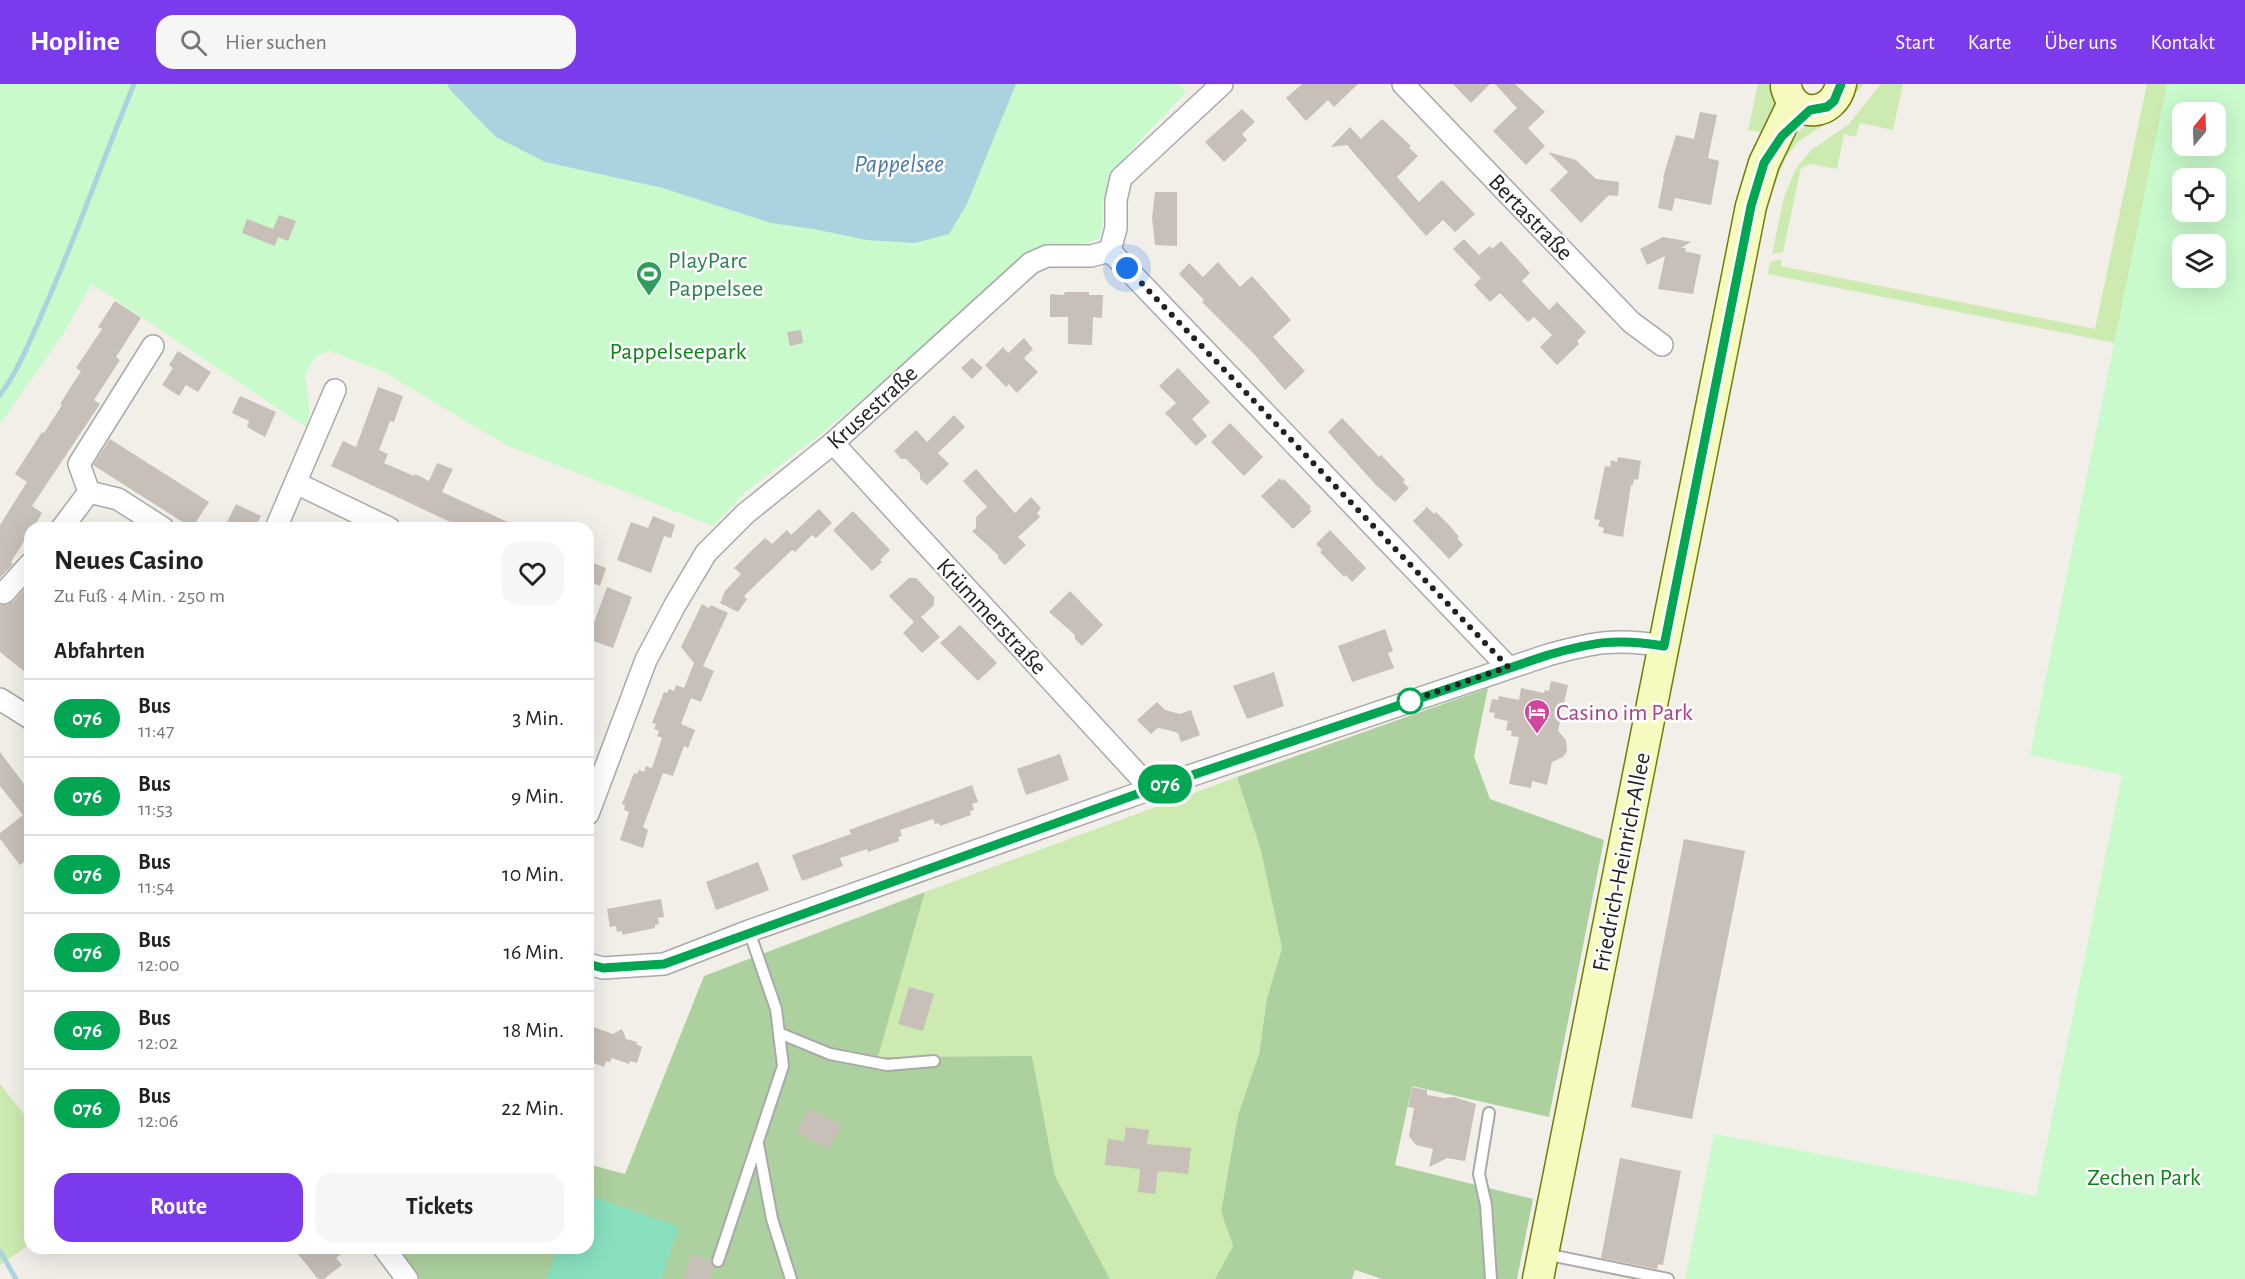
<!DOCTYPE html>
<html lang="de">
<head>
<meta charset="utf-8">
<style>
	:root { --surface:#fff; --page:#f6f6f6; --text:#222; --muted:#767676; --line:#e0e0e0; --accent:#7c3aed }
	body { margin:0; font-family:"Alegreya Sans",sans-serif; background:var(--page); color:var(--text); height:100vh; display:flex; flex-direction:column; font-size:22px; white-space:nowrap }
	* { box-sizing:border-box; margin:0 }
	p { font-size:20px; color:var(--muted) }
	.icon { flex:none; width:33px; height:33px; fill:none; stroke:currentColor; stroke-width:2; stroke-linecap:round; stroke-linejoin:round }
	.map { position:relative; flex:1; overflow:hidden }
	.panel { position:absolute; left:24px; top:438px; width:570px; height:732px; display:flex; flex-direction:column; background:var(--surface); border-radius:18px; box-shadow:0 6px 24px #0002 }
	.panel>* { flex:none }
	.badge { padding:0 12px; border-radius:20px; font-size:21px; line-height:39px }
	.needle { width:39px; rotate:19deg }
	.fabs { position:absolute; left:2172px; top:18px; display:grid; gap:12px }
	.fabs a { display:grid; place-items:center; width:54px; height:54px; border-radius:12px; background:var(--surface); box-shadow:0 6px 24px #0002; font-size:30px }
	.you { position:absolute; width:30px; height:30px; margin:-15px; border:4px solid #fff; border-radius:50%; background:#1a73e8; box-shadow:0 0 0 9px #1a73e833 }
	.map>.badge { position:absolute; translate:-50% -50%; box-shadow:0 0 0 3px #fff }
	h2 { padding:0 30px; font-size:22px; line-height:54px }
	.round { display:grid; place-items:center; flex:none; width:63px; height:63px; border-radius:18px; background:var(--page) }
	.head { display:flex; align-items:center; justify-content:space-between; height:102px; padding:0 30px }
	h1 { font-size:28px; font-weight:600; line-height:45px }
	.action { display:flex; gap:12px; margin-top:auto; padding:12px 30px }
	.action a { flex:1; height:69px; border-radius:18px; background:var(--accent); color:#fff; font-size:24px; font-weight:600; line-height:69px; text-align:center }
	.action a+a { background:var(--page); color:var(--text) }
	ul { padding:0; list-style:none }
	li { display:flex; align-items:center; gap:18px; height:78px; padding:0 30px; border-top:2px solid var(--line) }
	li div { flex:1 }
	li b { display:block; font-size:22px }
	li em { font-style:normal }
	li .badge { min-width:66px; font-weight:700; text-align:center }
	header { display:flex; align-items:center; gap:36px; box-sizing:border-box; height:84px; padding:0 30px; background:var(--accent); color:#fff }
	header strong { font-size:28px }
	nav { display:flex; gap:33px; margin-inline-start:auto; font-size:21px }
	.search { width:420px; height:54px; background:var(--page); display:flex; align-items:center; gap:15px; box-sizing:border-box; padding:0 21px; border-radius:18px; color:var(--muted); font-size:22px }
	.map>svg:first-child { display:block }
</style>
</head>
<body>
<header>
<strong>Hopline</strong>
<div class="search"><svg class="icon" aria-label="search" viewBox="0 0 24 24"><circle cx="10" cy="10" r="6"/><path d="M15 15l6 6"/></svg>Hier suchen</div>
<nav><a>Start</a><a>Karte</a><a>Über uns</a><a>Kontakt</a></nav>
</header>
<div class="map">
<svg width="2245" height="1195" viewBox="0 0 2245 1195">
	<rect width="100%" height="100%" fill="#f2efe9"/>
	<g fill="#cdebb0">
		<polygon points="1758,0 1776,0 1778,18 1765,49 1748,46"/>
		<polygon points="1851,0 1864,0 1834,34 1798,58 1786,73 1772,108 1768,107 1792,53"/>
		<polygon points="1881,0 1903,0 1893,46 1860,39 1856,53 1844,50 1837,85 1811,80 1801,84 1783,168 1772,170 1784,113 1796,84 1811,66 1848,41"/>
		<polygon points="2147,0 2167,0 2115,259 1768,190 1770,178 1781,175 1781,182 2095,245"/>
		<polygon points="1237,693 1261,767 1282,863 1267,914 1259,970 1238,1031 1221,1128 1233,1162 1215,1195 1110,1195 1055,1092 1032,972 878,973 925,808"/>
		<polygon points="0,1000 30,1038 30,1160 0,1181"/>
	</g>
	<g fill="#add19e">
		<polygon points="1488,604 1474,672 1490,715 1604,756 1549,1033 1412,1002 1395,1081 1533,1115 1517,1195 1382,1195 1355,1186 1352,1195 1215,1195 1233,1162 1221,1128 1238,1031 1259,970 1267,914 1282,864 1261,767 1237,693"/>
		<polygon points="925,808 878,973 1032,972 1055,1092 1110,1195 420,1195 397,1164 588,1164 588,1080 625,1090 704,892"/>
	</g>
	<g fill="#c8facc" fill-rule="evenodd">
		<path d="M 0,0 L 1179,0 L 1186,8 C 1166,30 1114,80 1106,105 C 1100,121 1106,139 1099,155 L 1030,173 L 822,349 L 744,409 L 713,442 L 508,362 L 384,288 L 330,267 L 318,271 L 311,279 L 305,291 L 310,329 L 306,343 L 92,200 L 63,250 L 0,340 Z"/>
		<path d="M 2167,0 L 2245,0 L 2245,1195 L 1685,1195 L 1714,1050 L 2036,1112 L 2122,691 L 2030,671 ZM 2216,28 L 2216,62 L 2182,62 L 2182,28 ZM 2216,94 L 2216,128 L 2182,128 L 2182,94 ZM 2182,160 L 2216,160 L 2216,194 L 2182,194 Z"/>
	</g>
	<polygon fill="#88e0be" points="588,1111 679,1143 661,1195 546,1195 557,1164 588,1164"/>
	<polygon fill="#aad3df" points="447,0 1016,0 967,120 949,150 915,159 866,156 814,145 771,139 663,104 545,78 496,53 451,7"/>
	<g fill="none" stroke-linecap="round" stroke-linejoin="round">
		<g stroke="#aad3df" stroke-width="5">
			<path d="M 0,311 C 19,286 31,254 44,225 C 77,151 103,75 134,0"/>
			<polyline points="0,1167 16,1195"/>
		</g>
	</g>
	<g fill="#c7bfb8">
		<polygon points="1302,0 1358,0 1334,23 1328,16 1306,37 1286,14"/>
		<polygon points="1453,0 1490,0 1471,19"/>
		<polygon points="1495,0 1515,0 1545,28 1528,44 1545,62 1526,81 1493,47 1517,24"/>
		<polygon points="1242,25 1255,38 1242,50 1247,56 1224,78 1205,58"/>
		<polygon points="1700,28 1717,31 1708,74 1719,77 1711,121 1675,114 1672,127 1658,124 1664,94 1663,93 1676,51 1694,55"/>
		<polygon points="1382,35 1411,62 1409,64 1418,72 1397,93 1419,118 1442,96 1475,130 1455,148 1443,136 1426,152 1347,61 1331,63 1350,43 1361,55"/>
		<polygon points="1548,68 1576,76 1596,95 1619,98 1618,112 1609,111 1581,139 1550,106 1568,88"/>
		<polygon points="1155,108 1177,108 1177,162 1155,161 1152,134"/>
		<polygon points="279,131 296,137 288,157 278,153 275,162 242,149 247,135 273,145"/>
		<polygon points="1663,153 1691,158 1681,164 1686,164 1685,167 1701,171 1693,210 1658,205 1665,172 1647,181 1640,165"/>
		<polygon points="1464,155 1479,171 1490,162 1492,165 1501,157 1530,189 1522,197 1549,226 1557,218 1586,248 1577,257 1579,260 1557,281 1540,263 1552,251 1534,233 1528,238 1500,209 1490,218 1474,201 1481,194 1453,165"/>
		<polygon points="1218,178 1240,203 1252,192 1291,236 1273,253 1305,287 1285,306 1254,270 1202,218 1204,216 1179,190 1189,179 1203,193"/>
		<polygon points="1065,208 1089,208 1089,211 1103,211 1102,234 1093,233 1092,261 1068,260 1068,233 1050,233 1050,210 1064,211"/>
		<polygon points="115,217 141,234 116,273 120,276 94,316 100,320 32,422 42,429 33,444 30,444 30,448 11,478 13,480 0,494 0,441 27,398 15,390 42,348 44,349 62,321 60,320 81,287 76,284 102,245 98,243"/>
		<polygon points="801,246 803,259 790,262 787,248"/>
		<polygon points="1024,254 1033,265 1024,274 1038,288 1017,309 1009,300 1006,303 985,281 1003,263 1008,269"/>
		<polygon points="178,267 211,288 198,308 186,301 179,312 162,301 173,284 169,281"/>
		<polygon points="972,274 983,284 972,295 961,284"/>
		<polygon points="1178,284 1210,318 1192,335 1207,352 1196,362 1165,329 1176,319 1159,302"/>
		<polygon points="378,303 403,312 394,338 390,337 379,366 388,370 384,379 414,392 415,390 429,397 437,379 453,385 442,408 521,444 463,444 331,382 343,357 356,363"/>
		<polygon points="240,312 276,328 265,353 247,343 249,337 232,329"/>
		<polygon points="954,331 965,343 938,369 949,380 927,401 920,395 920,389 906,375 901,375 894,367 916,346 927,358"/>
		<polygon points="1342,334 1379,373 1381,371 1405,396 1403,398 1409,404 1395,418 1376,401 1328,348"/>
		<polygon points="1230,339 1263,373 1244,392 1211,358"/>
		<polygon points="110,355 209,418 192,444 93,381"/>
		<polygon points="1618,373 1641,377 1638,396 1634,395 1633,401 1631,401 1623,453 1603,449 1604,444 1598,442 1600,436 1594,435 1605,382 1610,383 1611,376 1617,378"/>
		<polygon points="976,385 1015,429 1031,413 1041,424 1037,429 1040,433 1018,453 1026,461 1005,481 998,474 998,471 972,447 976,444 976,433 987,423 963,397"/>
		<polygon points="1280,394 1282,397 1284,395 1311,423 1309,425 1312,427 1293,445 1261,412"/>
		<polygon points="236,420 261,432 255,444 224,444"/>
		<polygon points="1427,423 1434,430 1436,428 1448,440 1459,453 1457,454 1463,461 1449,475 1413,437"/>
		<polygon points="819,425 832,439 816,454 812,451 795,468 792,466 744,512 747,515 738,528 720,519 725,507 741,490 734,484 750,468 765,454 772,460 787,446 791,451"/>
		<polygon points="853,427 890,466 880,476 882,478 872,487 833,446"/>
		<polygon points="653,432 675,441 671,454 664,452 651,489 617,476 631,438 648,444"/>
		<polygon points="1330,446 1366,484 1352,498 1346,491 1344,493 1320,468 1322,466 1316,460"/>
		<polygon points="588,477 606,484 600,502 588,497"/>
		<polygon points="909,494 916,494 934,513 934,521 921,533 940,553 922,569 903,549 914,538 889,512"/>
		<polygon points="30,499 30,592 0,568 0,521 7,521 13,518"/>
		<polygon points="607,503 632,513 613,564 588,555"/>
		<polygon points="1070,507 1103,541 1082,562 1075,555 1075,551 1049,528"/>
		<polygon points="702,520 709,524 711,521 728,529 703,582 714,587 701,618 691,614 681,640 695,646 688,664 684,662 673,692 663,689 643,743 648,746 643,764 620,756 629,728 624,726 625,721 622,720 634,689 637,690 639,686 644,688 646,682 654,685 652,684 662,654 657,652 659,647 654,645 656,640 652,639 664,608 667,609 669,605 674,607 676,601 684,604 694,579 681,563"/>
		<polygon points="960,541 997,579 978,597 940,559"/>
		<polygon points="1385,545 1393,567 1388,569 1394,584 1352,598 1338,562"/>
		<polygon points="1274,588 1284,622 1247,635 1233,602"/>
		<polygon points="1551,597 1568,601 1558,647 1566,656 1567,667 1563,673 1552,678 1547,701 1532,697 1531,704 1509,700 1519,653 1511,652 1512,647 1506,646 1508,637 1494,634 1495,629 1489,628 1492,615 1498,616 1499,612 1519,616 1521,604 1544,609 1545,606 1549,607"/>
		<polygon points="1157,618 1165,626 1180,630 1191,626 1200,651 1181,658 1178,649 1168,646 1158,644 1151,650 1137,636"/>
		<polygon points="0,668 30,708 30,774 20,781 0,755 0,749 23,731 0,702"/>
		<polygon points="1060,670 1069,696 1026,711 1017,685"/>
		<polygon points="972,701 978,718 972,720 974,726 970,727 971,731 940,742 939,739 935,740 933,735 900,746 902,752 898,753 899,757 868,768 867,765 840,774 843,782 802,797 792,771 851,750 849,746"/>
		<polygon points="1684,755 1745,767 1692,1035 1631,1023"/>
		<polygon points="758,778 769,806 716,826 706,798"/>
		<polygon points="661,815 664,833 658,834 659,840 655,841 655,844 622,851 622,847 617,848 616,842 610,843 607,825"/>
		<polygon points="909,903 934,910 923,947 898,940"/>
		<polygon points="588,941 613,950 622,945 626,955 637,958 636,960 642,963 637,979 630,977 629,980 612,974 610,978 606,977 604,983 588,977"/>
		<polygon points="1412,1003 1427,1006 1427,1011 1444,1014 1454,1013 1476,1020 1465,1077 1447,1074 1429,1083 1433,1065 1416,1061 1409,1052 1414,1024 1408,1023"/>
		<polygon points="809,1024 841,1041 829,1065 796,1048"/>
		<polygon points="1126,1043 1149,1046 1147,1060 1191,1064 1188,1090 1158,1087 1155,1110 1138,1108 1140,1085 1105,1081 1108,1055 1124,1057"/>
		<polygon points="1620,1074 1681,1087 1663,1181 1658,1180 1657,1185 1601,1174"/>
		<polygon points="293,1164 348,1164 336,1174 342,1181 324,1195 318,1195"/>
		<polygon points="692,1170 711,1177 714,1183 710,1195 683,1195"/>
	</g>
	<g fill="none" stroke-linecap="round" stroke-linejoin="round">
		<g stroke="#a9a9a9" stroke-width="14">
			<g id="lane">
				<polyline points="779,949 830,970 887,981 934,977"/>
				<polyline points="1489,1029 1479,1090 1486,1121 1491,1195"/>
				<polyline points="758,1060 772,1135 791,1195"/>
				<polyline points="1545,1170 1668,1195"/>
				<polyline points="718,1177 783,982 776,925 749,847"/>
			</g>
		</g>
		<g stroke="#a9a9a9" stroke-width="24">
			<g id="street">
				<polyline points="1403,0 1631,238 1662,261"/>
				<polyline points="1110,167 1508,583"/>
				<polyline points="833,359 1151,705"/>
				<polyline points="296,399 389,444"/>
				<polyline points="89,408 79,380 153,262"/>
				<polyline points="62,444 89,408 118,415 163,444"/>
				<polyline points="276,444 335,306"/>
				<polyline points="4,509 30,480"/>
				<polyline points="0,615 30,634"/>
				<polyline points="588,730 646,576 675,521 706,469 745,430 833,359 1031,179 1047,172 1091,172 1110,167 1116,144 1116,116 1121,94 1222,0"/>
				<path d="M 588,880 L 603,884 L 664,880 L 749,847 L 1151,705 L 1548,571 C 1594,558 1616,554 1664,562"/>
				<polyline points="384,1164 407,1195"/>
			</g>
		</g>
		<g stroke="#707d05" stroke-width="33">
			<g id="secondary">
				<path d="M 1786,3 C 1794,36 1834,33 1841,0"/>
				<polyline points="1538,1195 1751,122 1764,79 1793,19"/>
			</g>
		</g>
		<use href="#lane" stroke="#fff" stroke-width="10"/>
		<use href="#street" stroke="#fff" stroke-width="21"/>
		<use href="#secondary" stroke="#f7fabf" stroke-width="30"/>
	</g>
	<g fill="none" stroke-linecap="round" stroke-linejoin="round">
		<g stroke="#fff" stroke-width="14">
			<path id="line" d="M 588,880 L 603,884 L 664,880 L 1151,705 L 1548,571 C 1594,558 1616,554 1664,562 L 1751,122 L 1764,79 L 1782,52 L 1810,26 L 1827,23 L 1834,17 L 1841,0"/>
		</g>
		<use href="#line" stroke="#00a651" stroke-width="9"/>
		<polyline stroke="#222" stroke-width="6" stroke-dasharray="0 10.8" points="1127,184 1508,583 1410,617"/>
	</g>
	<defs>
		<g id="stadium-pin" transform="scale(1.35)"><path d="M0 17L-7.5 6A9.5 9.5 0 1 1 7.5 6Z" fill="#2e9e5b" stroke="#fff"/><path d="M0-5a6.5 5 0 1 0 0 10a6.5 5 0 1 0 0-10ZM-3.5-1.8h7v3.6h-7Z" fill="#fff"/></g>
		<g id="hotel-pin" transform="scale(1.35)"><path d="M0 17L-7.5 6A9.5 9.5 0 1 1 7.5 6Z" fill="#d1479c" stroke="#fff"/><path d="M-6-4.5h1.5V1H6V5H4.5V3h-9V5H-6ZM-4 0a1.8 1.8 0 1 1 3.6 0ZM.5 0V-2.5h3Q6-2.5 6 0Z" fill="#fff"/></g>
	</defs>
	<g fill-rule="evenodd">
		<use href="#stadium-pin" x="649" y="190"/>
		<use href="#hotel-pin" x="1537" y="628"/>
	</g>
	<circle fill="#fff" stroke="#00a651" stroke-width="3" cx="1410" cy="617" r="12"/>
	<g text-anchor="middle" stroke-width="5" stroke-linejoin="round" paint-order="stroke">
		<g font-size="24" fill="#222" stroke="#fff">
			<text transform="translate(1531 133) rotate(46)" y="8">Bertastraße</text>
			<text transform="translate(872 323) rotate(-42)" y="8">Krusestraße</text>
			<text transform="translate(992 532) rotate(47)" y="8">Krümmerstraße</text>
			<text transform="translate(1621 778) rotate(-79)" y="8">Friedrich-Heinrich-Allee</text>
		</g>
		<g font-size="24" fill="#27864d" stroke="#fff" text-anchor="start">
			<text x="668" y="184">PlayParc<tspan x="668" dy="28">Pappelsee</tspan></text>
		</g>
		<g font-size="24" fill="#0c8416" stroke="#fff">
			<text x="678" y="275">Pappelseepark</text>
			<text x="2144" y="1101">Zechen Park</text>
		</g>
		<g font-size="24" fill="#b23c85" stroke="#fff" text-anchor="start">
			<text x="1556" y="636">Casino im Park</text>
		</g>
		<g font-size="26" font-style="italic" fill="#4a7aab" stroke="#fff">
			<text x="899" y="88">Pappelsee</text>
		</g>
	</g>
</svg>
<div class="fabs">
<a><svg class="needle" viewBox="-14 -14 28 28"><path d="M0-13l5 13h-10z" fill="#e53935"/><path d="M0 13l5-13h-10z" fill="#767676"/></svg></a>
<a><svg class="icon" aria-label="locate" viewBox="0 0 24 24"><circle cx="12" cy="12" r="6"/><path d="M12 2v4M12 18v4M2 12h4M18 12h4"/></svg></a>
<a><svg class="icon" aria-label="layers" viewBox="0 0 24 24"><path d="M12 4l9 5-9 5-9-5zM3 14l9 5 9-5"/></svg></a>
</div>
<div class="you" style="left:1127px;top:184px"></div>
<b class="badge" style="left:1165px;top:700px;background:#00a651;color:#fff">076</b>
<section class="panel">
<div class="head"><div><h1>Neues Casino</h1><p>Zu Fuß · 4 Min. · 250 m</p></div><a class="round"><svg class="icon" aria-label="heart" viewBox="0 0 24 24"><path d="M12 20l-8-8c-3-5 5-10 8-4 3-6 11-1 8 4z"/></svg></a></div>
<h2>Abfahrten</h2>
<ul>
<li><span class="badge" style="background:#00a651;color:#fff">076</span><div><b>Bus</b><p>11:47</p></div><em>3 Min.</em></li>
<li><span class="badge" style="background:#00a651;color:#fff">076</span><div><b>Bus</b><p>11:53</p></div><em>9 Min.</em></li>
<li><span class="badge" style="background:#00a651;color:#fff">076</span><div><b>Bus</b><p>11:54</p></div><em>10 Min.</em></li>
<li><span class="badge" style="background:#00a651;color:#fff">076</span><div><b>Bus</b><p>12:00</p></div><em>16 Min.</em></li>
<li><span class="badge" style="background:#00a651;color:#fff">076</span><div><b>Bus</b><p>12:02</p></div><em>18 Min.</em></li>
<li><span class="badge" style="background:#00a651;color:#fff">076</span><div><b>Bus</b><p>12:06</p></div><em>22 Min.</em></li>
</ul>
<div class="action"><a>Route</a><a>Tickets</a></div>
</section>
</div>
</body>
</html>
